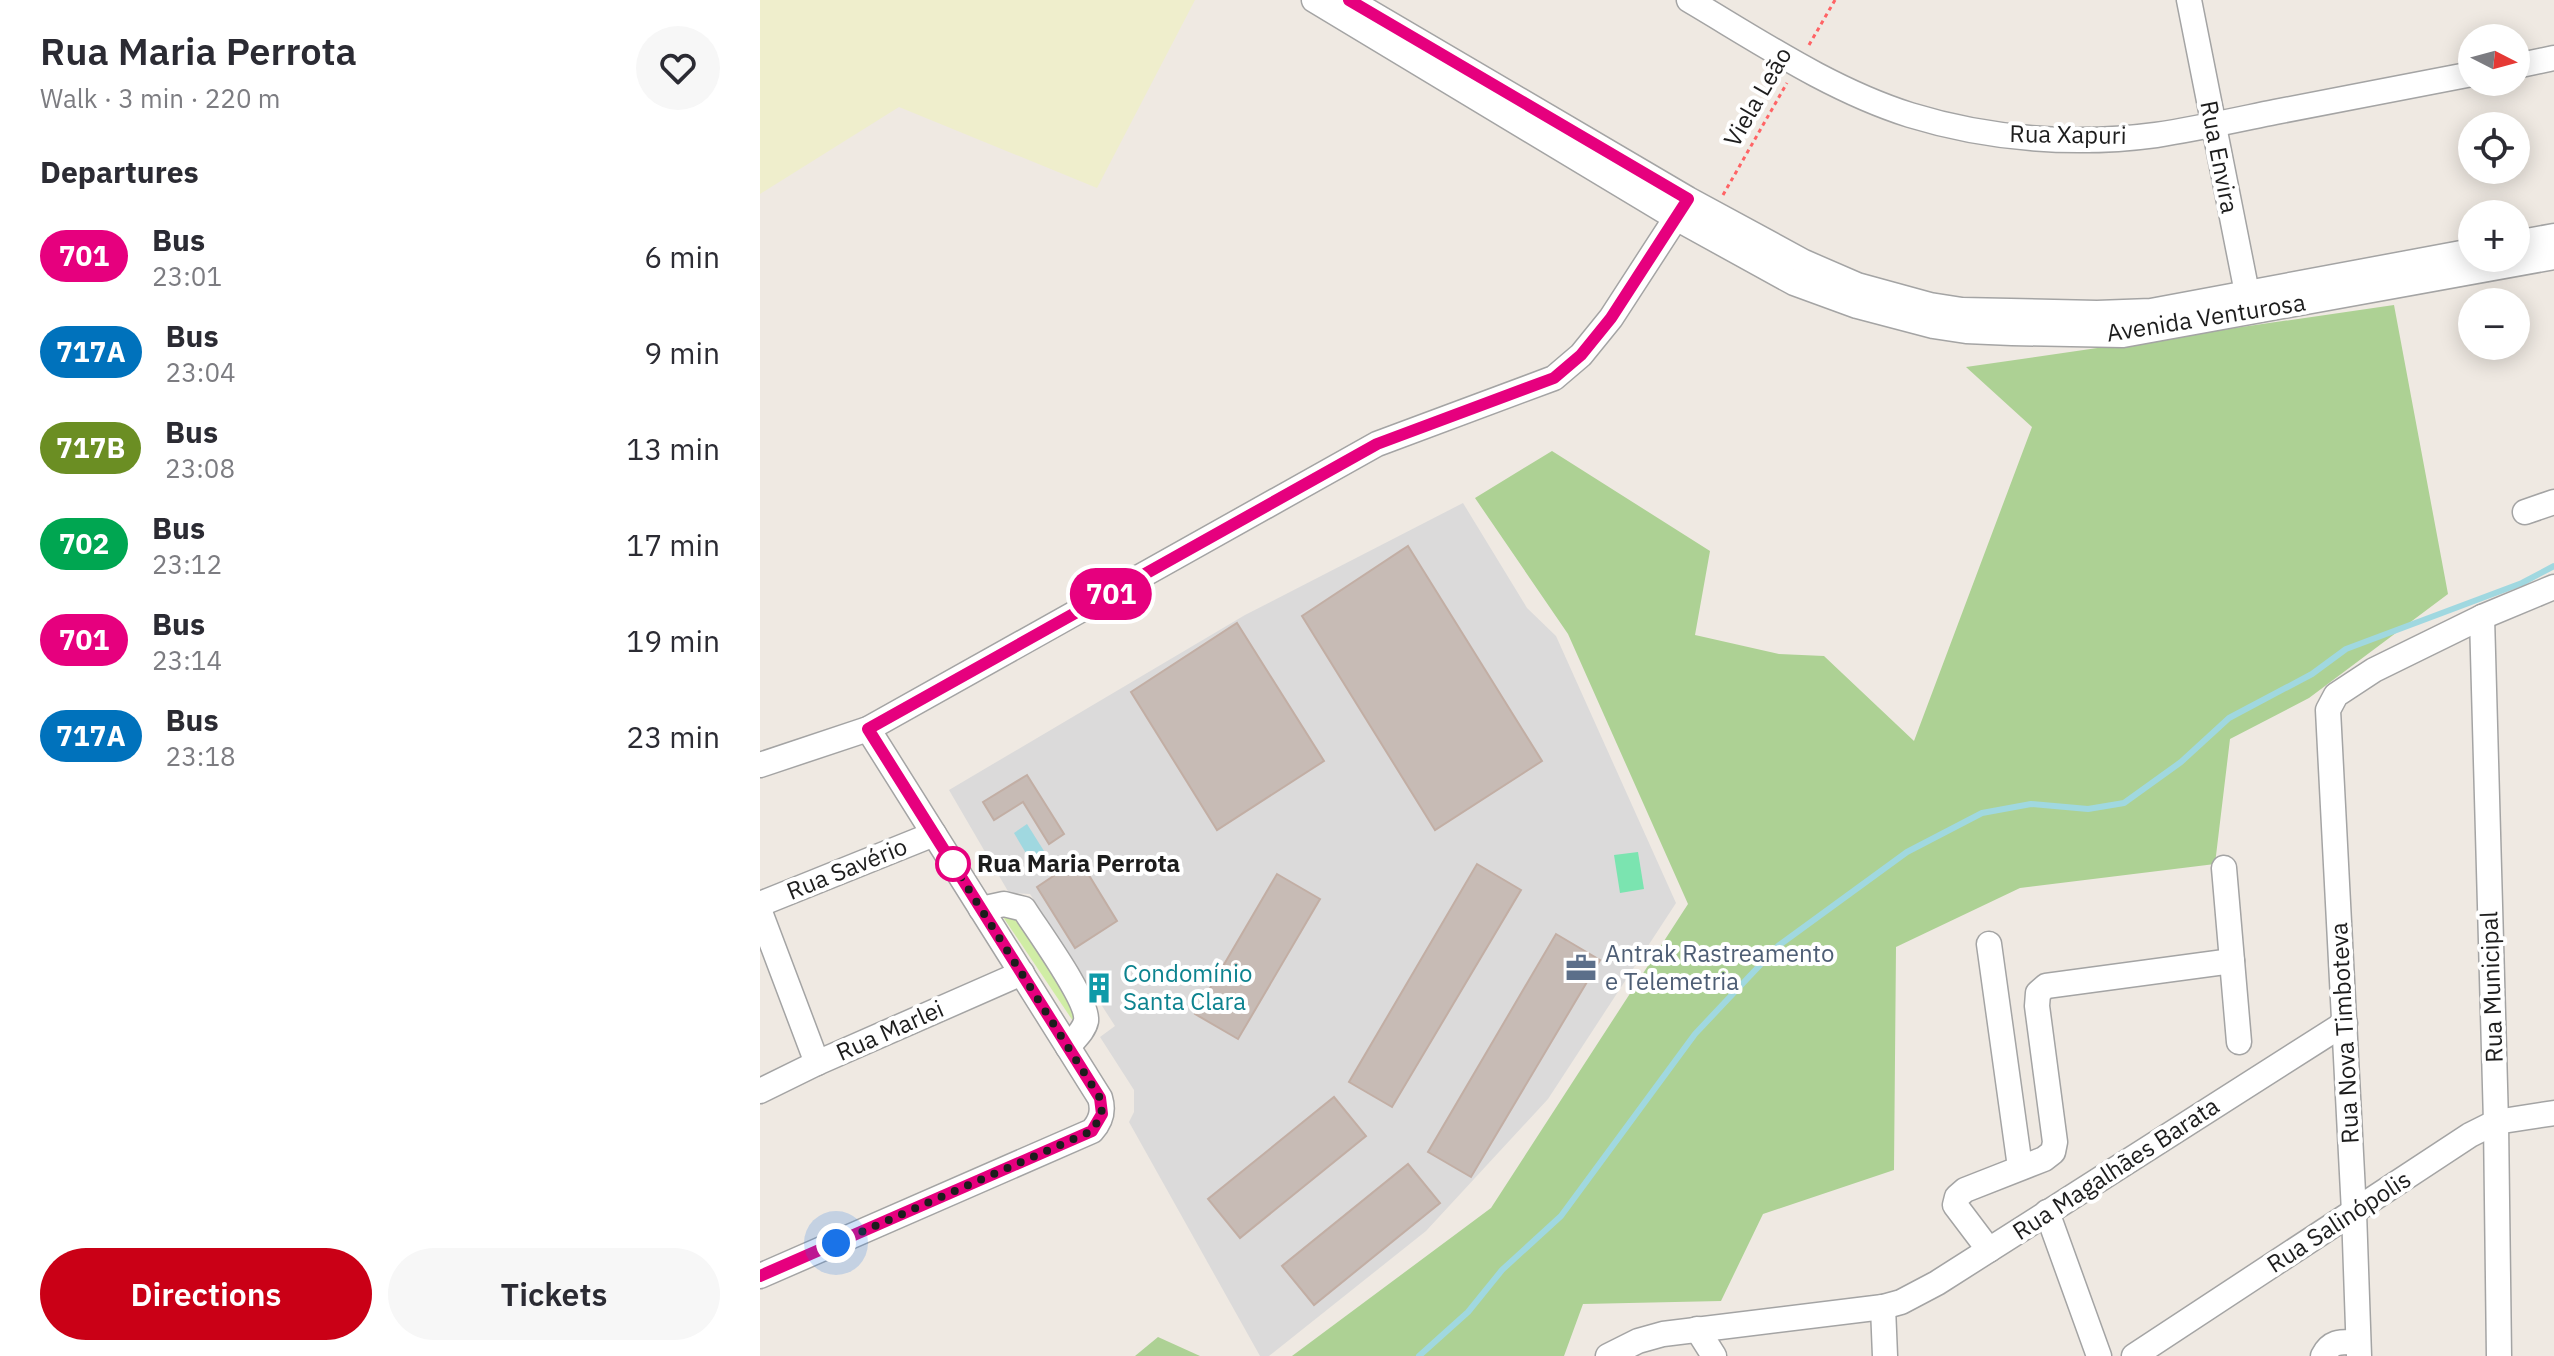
<!DOCTYPE html>
<html lang="en">
<head>
<meta charset="utf-8">
<style>
	:root { --surface:#fff; --page:#f7f7f7; --text:#2b2b33; --muted:#7c7c81; --accent:#ca0016 }
	body { margin:0; font-family:"IBM Plex Sans",sans-serif; background:var(--page); color:var(--text); height:100vh; display:flex; flex-direction:column; font-size:30px; white-space:nowrap }
	* { box-sizing:border-box; margin:0 }
	p { font-size:26px; color:var(--muted) }
	.icon { flex:none; width:44px; height:44px; fill:none; stroke:currentColor; stroke-width:2; stroke-linecap:round; stroke-linejoin:round }
	.map { position:relative; flex:1; overflow:hidden }
	.sheet { display:flex; flex-direction:column; background:var(--surface); width:760px }
	.sheet>* { flex:none }
	.badge { padding:0 16px; border-radius:26px; font-size:28px; line-height:52px }
	.needle { width:52px; rotate:96deg }
	.buttons { position:absolute; left:1698px; top:24px; display:grid; gap:16px }
	.buttons a { display:grid; place-items:center; width:72px; height:72px; border-radius:50%; background:var(--surface); box-shadow:0 4px 20px #0003; font-size:40px }
	.you { position:absolute; width:40px; height:40px; margin:-20px; border:6px solid #fff; border-radius:50%; background:#1a73e8; box-shadow:0 0 0 12px #1a73e833 }
	.map>.badge { position:absolute; translate:-50% -50%; box-shadow:0 0 0 4px #fff }
	h2 { padding:0 40px; font-size:30px; line-height:72px }
	.round { display:grid; place-items:center; flex:none; width:84px; height:84px; border-radius:42px; background:var(--page) }
	.headline { display:flex; align-items:center; justify-content:space-between; height:136px; padding:0 40px }
	h1 { font-size:38px; font-weight:600; line-height:60px }
	.primary-button { display:flex; gap:16px; margin-top:auto; padding:16px 40px }
	.primary-button a { flex:1; height:92px; border-radius:48px; background:var(--accent); color:#fff; font-size:32px; font-weight:600; line-height:92px; text-align:center }
	.primary-button a+a { background:var(--page); color:var(--text) }
	ul { padding:0; list-style:none }
	li { display:flex; align-items:center; gap:24px; height:96px; padding:0 40px }
	li div { flex:1 }
	li b { display:block; font-size:30px }
	li em { font-style:normal }
	li .badge { min-width:88px; font-weight:700; text-align:center }
	main { display:flex; flex:1; min-height:0 }
	.map>svg:first-child { display:block }
</style>
</head>
<body>
<main>
<section class="sheet">
<div class="headline"><div><h1>Rua Maria Perrota</h1><p>Walk · 3 min · 220 m</p></div><a class="round"><svg class="icon" aria-label="heart" viewBox="0 0 24 24"><path d="M12 20l-8-8c-3-5 5-10 8-4 3-6 11-1 8 4z"/></svg></a></div>
<h2>Departures</h2>
<ul>
<li><span class="badge" style="background:#e6007e;color:#fff">701</span><div><b>Bus</b><p>23:01</p></div><em>6 min</em></li>
<li><span class="badge" style="background:#0072bc;color:#fff">717A</span><div><b>Bus</b><p>23:04</p></div><em>9 min</em></li>
<li><span class="badge" style="background:#6b8e23;color:#fff">717B</span><div><b>Bus</b><p>23:08</p></div><em>13 min</em></li>
<li><span class="badge" style="background:#00a651;color:#fff">702</span><div><b>Bus</b><p>23:12</p></div><em>17 min</em></li>
<li><span class="badge" style="background:#e6007e;color:#fff">701</span><div><b>Bus</b><p>23:14</p></div><em>19 min</em></li>
<li><span class="badge" style="background:#0072bc;color:#fff">717A</span><div><b>Bus</b><p>23:18</p></div><em>23 min</em></li>
</ul>
<div class="primary-button"><a>Directions</a><a>Tickets</a></div>
</section>
<div class="map">
<svg width="1794" height="1356" viewBox="0 0 1794 1356">
	<rect width="100%" height="100%" fill="#efe9e2"/>
	<polygon fill="#dbdada" points="703,503 767,608 796,636 916,903 788,1099 666,1231 509,1356 500,1356 369,1122 374,1112 374,1090 340,1037 355,1026 270,894 249,893 189,790 485,615"/>
	<polygon fill="#efeecc" points="0,0 435,0 337,188 139,107 0,194"/>
	<polygon fill="#d0eda5" points="239,911 254,912 320,1007 317,1027"/>
	<g fill="#add194">
		<polygon points="1634,305 1688,594 1549,698 1470,739 1455,864 1260,888 1136,947 1134,1170 1003,1214 961,1301 823,1304 804,1356 532,1356 731,1208 928,904 808,634 715,498 792,451 950,551 935,635 1019,654 1064,656 1154,741 1272,427 1206,367"/>
		<polygon points="398,1337 440,1356 375,1356"/>
	</g>
	<polygon fill="#7be4b0" points="878,852 884,889 860,893 854,855"/>
	<polygon fill="#a0d8e0" points="267,824 284,851 270,860 254,833"/>
	<g fill="none" stroke-linecap="round" stroke-linejoin="round">
		<polyline stroke="#a0d8e0" stroke-width="6" points="659,1356 708,1312 742,1270 801,1216 935,1034 1018,946 1147,852 1222,813 1271,804 1328,809 1364,803 1421,762 1469,718 1552,674 1586,649 1762,583 1794,566"/>
	</g>
	<g fill="#c7bbb5" stroke="#c2aea4" stroke-width="2">
		<polygon points="648,546 782,761 675,830 542,616"/>
		<polygon points="477,623 564,761 457,830 371,692"/>
		<polygon points="267,775 304,834 289,844 263,802 234,820 223,802"/>
		<polygon points="319,859 357,921 315,948 277,887"/>
		<polygon points="717,864 761,890 632,1107 589,1082"/>
		<polygon points="517,874 560,899 478,1039 435,1014"/>
		<polygon points="796,934 840,960 711,1177 668,1152"/>
		<polygon points="574,1097 606,1136 480,1238 448,1199"/>
		<polygon points="648,1164 680,1203 554,1305 522,1266"/>
	</g>
	<g fill="none" stroke-linecap="round" stroke-linejoin="round">
		<g stroke="#a4a4a4" stroke-width="27">
			<g id="minor">
				<polyline points="554,0 916,218 1034,283 1097,306 1173,326 1206,331 1252,333 1363,335 1794,257"/>
				<polyline points="589,0 928,199 1044,262 1097,285 1170,305 1202,310 1337,313 1391,311 1712,251"/>
				<path d="M 929,0 C 1000,42 1071,90 1150,115 C 1228,139 1314,146 1396,135 C 1436,129 1476,120 1515,112 C 1581,99 1646,87 1712,74"/>
				<polyline points="1429,0 1490,308"/>
				<polyline points="1756,66 1794,58"/>
				<polyline points="1756,243 1794,236"/>
				<polyline points="1765,512 1794,502"/>
				<polyline points="1722,617 1736,1122 1739,1356"/>
				<polyline points="0,765 108,729 617,444 794,378 821,355 851,318 923,207"/>
				<polyline points="1464,868 1479,1042"/>
				<polyline points="0,904 174,834"/>
				<path d="M 221,909 L 244,904 L 264,909 C 277,930 329,1000 326,1021 C 324,1031 314,1039 308,1047"/>
				<polyline points="0,912 57,1063"/>
				<polyline points="1229,944 1260,1167"/>
				<polyline points="0,1091 57,1063 262,973"/>
				<polyline points="1287,1212 1339,1356"/>
				<polyline points="1229,1250 1195,1205 1197,1197 1205,1190 1284,1159 1293,1152 1295,1142 1277,1006 1278,993 1286,986 1472,961"/>
				<path d="M 0,1276 L 332,1131 C 341,1121 344,1111 340,1098 L 108,729"/>
				<polyline points="1123,1307 1125,1356"/>
				<polyline points="937,1329 954,1356"/>
				<polyline points="848,1356 878,1341 903,1334 1123,1307 1141,1302 1177,1283 1585,1023"/>
				<polyline points="1374,1356 1710,1135 1736,1122 1794,1113"/>
				<path d="M 1563,1356 C 1571,1340 1582,1342 1598,1342"/>
				<polyline points="1599,1356 1594,1212 1568,710 1576,695 1614,670 1722,617 1794,587"/>
			</g>
		</g>
		<g stroke="#ff6365" stroke-width="3" stroke-dasharray="4 4" stroke-linecap="butt">
			<polyline points="1049,45 1075,0"/>
			<polyline points="963,195 1027,83"/>
		</g>
		<use href="#minor" stroke="#fff" stroke-width="24"/>
	</g>
	<g fill="none" stroke-linecap="round" stroke-linejoin="round">
		<g stroke="#fff" stroke-width="18">
			<polyline id="line" points="0,1276 332,1131 342,1114 340,1098 108,729 617,444 794,378 821,355 851,318 928,199 589,0"/>
		</g>
		<use href="#line" stroke="#e6007e" stroke-width="12"/>
		<polyline stroke="#1d1d1d" stroke-width="8" stroke-dasharray="0 14.4" points="76,1243 332,1131 342,1114 340,1098 187,855 193,864"/>
	</g>
	<defs>
		<g id="office-bare" transform="scale(2.4)"><path d="M-6-3h4V-5.5h4V-3h4V5H-6ZM-1-4.5V-3h2v-1.5ZM-6 0V1H6V0Z" fill="#5c6f8a" stroke="#fff" stroke-width="2.5" paint-order="stroke"/></g>
		<g id="building-bare" transform="scale(2.4)"><path d="M-4-6H4V6H1V3H-1V6H-4ZM-2.5-4.3h1.7v1.8h-1.7ZM.8-4.3h1.7v1.8H.8ZM-2.5-1h1.7V.8h-1.7ZM.8-1h1.7V.8H.8Z" fill="#0f9aa8" stroke="#fff" stroke-width="2.5" paint-order="stroke"/></g>
	</defs>
	<g fill-rule="evenodd">
		<use href="#office-bare" x="821" y="968"/>
		<use href="#building-bare" x="339" y="988"/>
	</g>
	<circle fill="#fff" stroke="#e6007e" stroke-width="4" cx="193" cy="864" r="16"/>
	<g text-anchor="middle" stroke-width="8" stroke-linejoin="round" paint-order="stroke">
		<g font-size="24" fill="#1d1d1d" stroke="#fff">
			<text transform="translate(998 97) rotate(-60)" y="8">Viela Leão</text>
			<text transform="translate(1308 135) rotate(1)" y="8">Rua Xapuri</text>
			<text transform="translate(1459 157) rotate(79)" y="8">Rua Envira</text>
			<text transform="translate(1446 318) rotate(-9)" y="8">Avenida Venturosa</text>
			<text transform="translate(87 869) rotate(-22)" y="8">Rua Savério</text>
			<text transform="translate(1732 987) rotate(-92)" y="8">Rua Municipal</text>
			<text transform="translate(130 1031) rotate(-24)" y="8">Rua Marlei</text>
			<text transform="translate(1585 1033) rotate(-93)" y="8">Rua Nova Timboteva</text>
			<text transform="translate(1356 1169) rotate(-33)" y="8">Rua Magalhães Barata</text>
			<text transform="translate(1579 1222) rotate(-33)" y="8">Rua Salinópolis</text>
		</g>
		<g font-size="24" font-weight="bold" fill="#1d1d1d" stroke="#fff" text-anchor="start">
			<text x="217" y="872">Rua Maria Perrota</text>
		</g>
		<g font-size="24" fill="#4e5e75" stroke="#fff" text-anchor="start">
			<text x="845" y="962">Antrak Rastreamento<tspan x="845" dy="28">e Telemetria</tspan></text>
		</g>
		<g font-size="24" fill="#0d838f" stroke="#fff" text-anchor="start">
			<text x="363" y="982">Condomínio<tspan x="363" dy="28">Santa Clara</tspan></text>
		</g>
	</g>
</svg>
<div class="buttons">
<a><svg class="needle" viewBox="-14 -14 28 28"><path d="M0-13l5 13h-10z" fill="#e53935"/><path d="M0 13l5-13h-10z" fill="#7c7c81"/></svg></a>
<a><svg class="icon" aria-label="locate" viewBox="0 0 24 24"><circle cx="12" cy="12" r="6"/><path d="M12 2v4M12 18v4M2 12h4M18 12h4"/></svg></a>
<a>+</a>
<a>−</a>
</div>
<div class="you" style="left:76px;top:1243px"></div>
<b class="badge" style="left:351px;top:594px;background:#e6007e;color:#fff">701</b>
</div>
</main>
</body>
</html>
